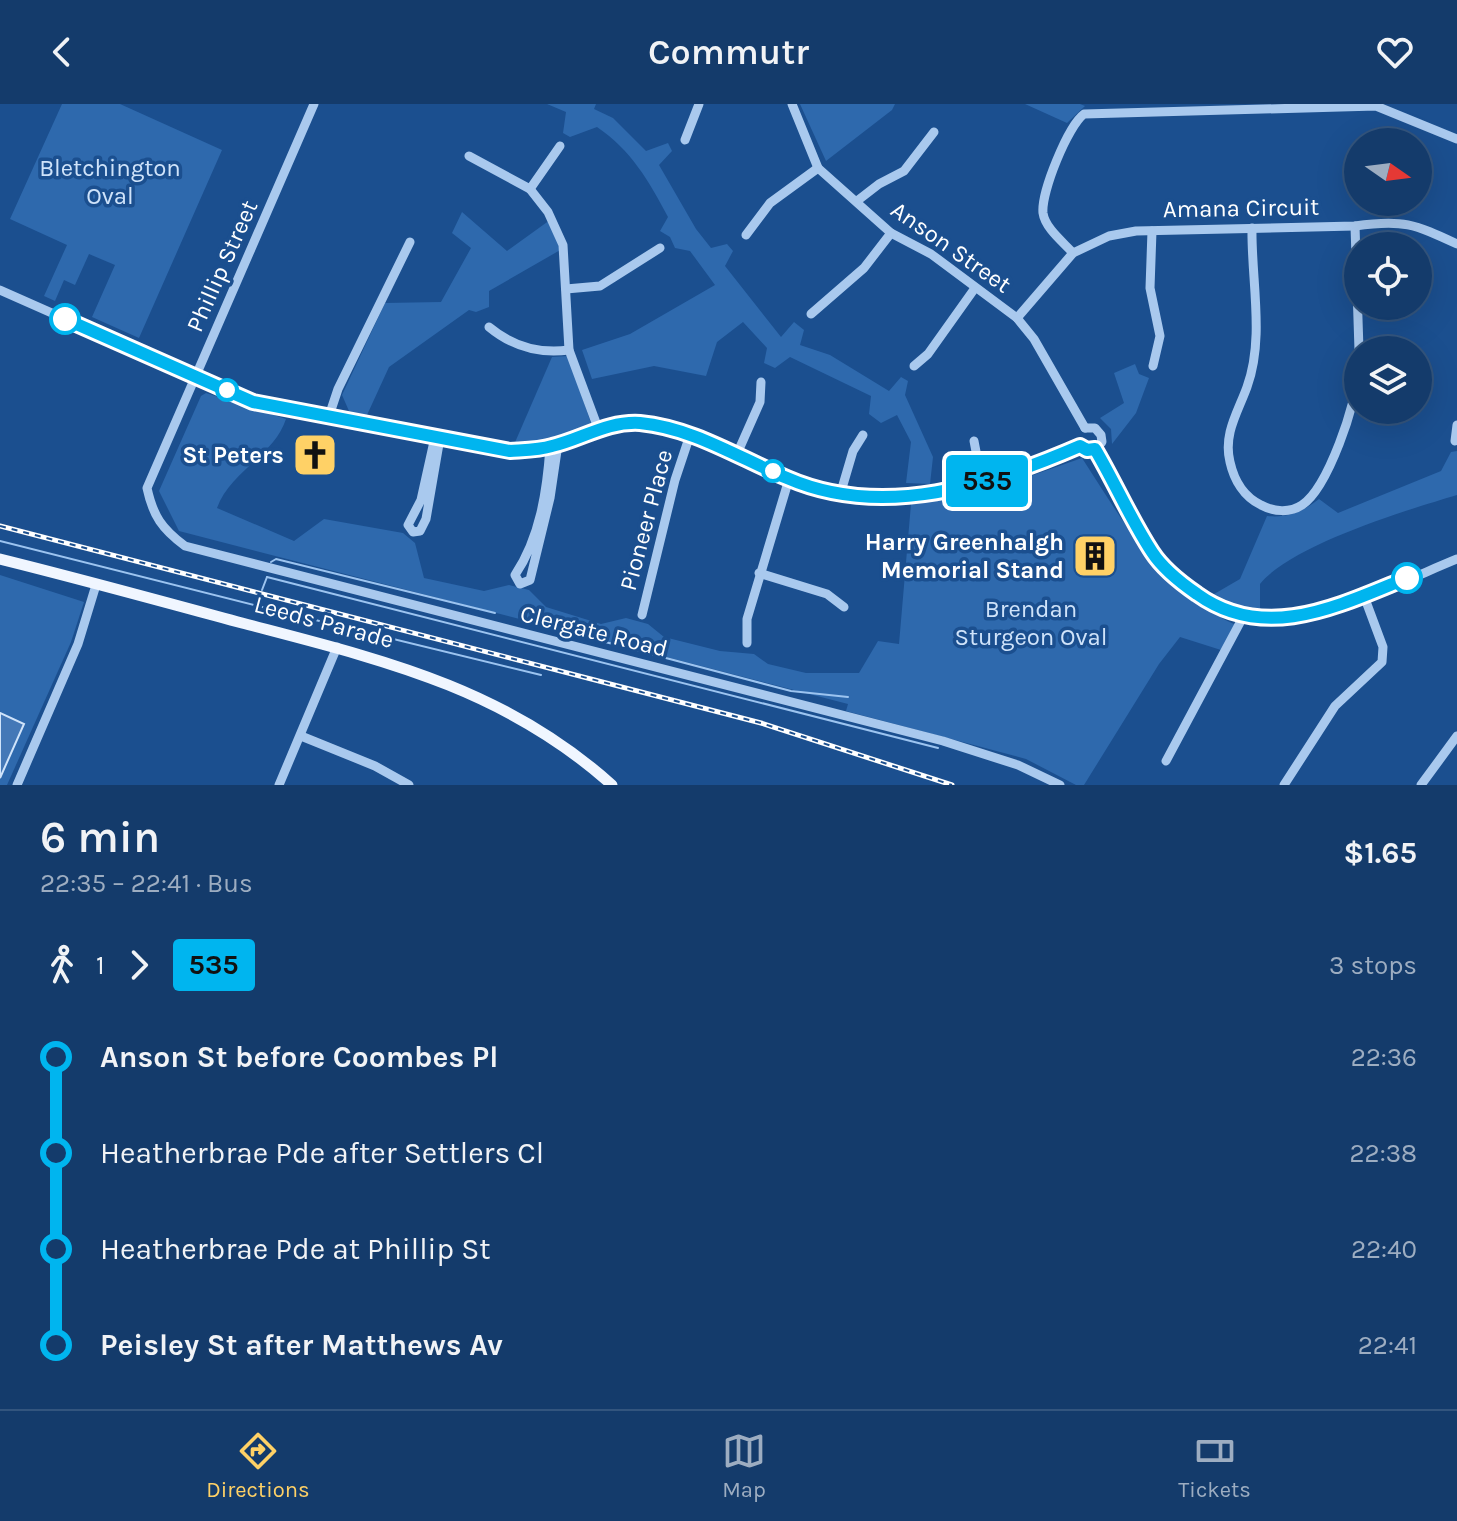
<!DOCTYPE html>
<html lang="en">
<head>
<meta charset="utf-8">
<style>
	:root { --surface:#143b6b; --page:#214673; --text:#f1f3f6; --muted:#9dadc1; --line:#33557e; --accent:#ffd166 }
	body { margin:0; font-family:Karla,sans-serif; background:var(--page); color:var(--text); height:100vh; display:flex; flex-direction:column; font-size:30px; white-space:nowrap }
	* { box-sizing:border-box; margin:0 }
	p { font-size:26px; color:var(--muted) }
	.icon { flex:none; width:44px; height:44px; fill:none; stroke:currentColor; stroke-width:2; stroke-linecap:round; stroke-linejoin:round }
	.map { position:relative; height:681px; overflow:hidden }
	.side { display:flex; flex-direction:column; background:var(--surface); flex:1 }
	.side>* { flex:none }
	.badge { padding:0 16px; border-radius:6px; font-size:28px; line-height:52px }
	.needle { width:52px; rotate:104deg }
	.fabs { position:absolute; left:1344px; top:24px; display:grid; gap:16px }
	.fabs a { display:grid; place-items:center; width:88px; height:88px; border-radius:50%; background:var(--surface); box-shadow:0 8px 32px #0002,0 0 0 2px var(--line); font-size:40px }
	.map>.badge { position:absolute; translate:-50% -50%; box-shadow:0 0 0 4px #fff }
	.legs { display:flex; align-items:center; gap:12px; height:88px; padding:0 40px; font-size:26px }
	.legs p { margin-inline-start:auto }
	.summary { display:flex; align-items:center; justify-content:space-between; height:136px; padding:0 40px }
	h1 { font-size:44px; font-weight:600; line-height:60px }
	ul { padding:0 40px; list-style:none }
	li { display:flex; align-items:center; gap:28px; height:96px; font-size:30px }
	li i { display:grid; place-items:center; width:12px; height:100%; margin:0 10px; background:currentColor }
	li i::after { content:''; width:20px; height:20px; margin:-10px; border:6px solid; border-radius:50%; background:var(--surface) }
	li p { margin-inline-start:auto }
	li:first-child i { background:linear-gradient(#0000 50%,currentColor 0) }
	li:last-child i { background:linear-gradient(currentColor 50%,#0000 0) }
	header { display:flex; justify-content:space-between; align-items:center; height:104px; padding:0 40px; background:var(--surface); font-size:36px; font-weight:600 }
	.menu { display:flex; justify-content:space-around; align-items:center; height:112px; border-top:2px solid var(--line); background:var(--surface); font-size:22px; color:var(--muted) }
	.menu a { display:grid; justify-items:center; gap:4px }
	.menu .active { color:var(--accent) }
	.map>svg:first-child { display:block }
</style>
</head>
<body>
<header><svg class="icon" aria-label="back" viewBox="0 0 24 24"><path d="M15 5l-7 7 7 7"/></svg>Commutr<svg class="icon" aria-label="heart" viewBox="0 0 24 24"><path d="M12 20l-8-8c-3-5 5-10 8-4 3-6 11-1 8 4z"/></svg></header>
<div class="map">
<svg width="1457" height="681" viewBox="0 0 1457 681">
	<rect width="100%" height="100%" fill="#1b4f8f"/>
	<g fill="#2e69ad">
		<polygon points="62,0 120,0 222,46 139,234 92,213 115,161 89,150 75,181 64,176 55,197 44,192 67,141 10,115"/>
		<path d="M 547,0 L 596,0 L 594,5 L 613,14 L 646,47 L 668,39 L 672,47 L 659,61 L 696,125 L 711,144 L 727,140 L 733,147 L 725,162 L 781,233 L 794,218 L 804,226 L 800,241 L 830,251 L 889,287 L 901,273 L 908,277 L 905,291 L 933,353 L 930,380 L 906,379 L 911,338 L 897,311 L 881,319 L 869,310 L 871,292 L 790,253 L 775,264 L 764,259 L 767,244 L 743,218 L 717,238 L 706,272 L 654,262 L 592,275 L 582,246 L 630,230 L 715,181 L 690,147 L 675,144 L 670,133 L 660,127 L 668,113 C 649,77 631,46 597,23 L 570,33 L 563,29 L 566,8 Z"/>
		<polygon points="800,0 895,0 892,6 826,57"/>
		<polygon points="1025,0 1080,0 1085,2 1067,19"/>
		<polygon points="462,108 507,147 550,116 562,145 489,187 489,203 476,208 469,206 389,263 367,311 349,307 342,291 385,199 441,198 471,144 452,129"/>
		<polygon points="568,252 592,322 553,337 513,343 552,253"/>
		<polygon points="1135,260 1139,270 1149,274 1136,309 1112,340 1111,325 1100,314 1124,299 1114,269"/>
		<path d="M 206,289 L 286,315 C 274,352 230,367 217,404 L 294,437 L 324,415 L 403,429 L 415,439 L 424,474 L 484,487 L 509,481 L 529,486 L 546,503 L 601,520 L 626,514 L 648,520 L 664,533 L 720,547 L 754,550 L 768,560 L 806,569 L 859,569 L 878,537 L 899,540 L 911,400 L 1013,378 L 1082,354 C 1124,419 1163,488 1236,521 L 1221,546 L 1180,533 L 1159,560 L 1084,681 L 1076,681 L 1026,655 L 846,607 L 848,600 L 179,427 L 159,387 L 201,292 Z"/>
		<path d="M 1457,347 L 1457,391 C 1407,406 1291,441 1260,480 L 1260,510 L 1209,493 L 1240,475 L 1267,412 C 1288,414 1302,408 1319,395 L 1338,409 L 1441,367 L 1451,348 Z"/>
		<polygon points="0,471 84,498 71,538 7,681 0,681"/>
	</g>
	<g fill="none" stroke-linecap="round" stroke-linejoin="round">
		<g stroke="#9cc4f0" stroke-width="2">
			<polyline points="0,437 258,502 260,494"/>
			<polyline points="271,458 276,455 495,509"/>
			<polyline points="267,473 938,644"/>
			<polyline points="262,486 267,473"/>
			<polyline points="258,502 541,571"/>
			<polyline points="561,533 575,530 791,587 848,593"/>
		</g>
	</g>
	<polygon fill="#4478b7" stroke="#cfe3fa" stroke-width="2" points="0,609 24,620 0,674"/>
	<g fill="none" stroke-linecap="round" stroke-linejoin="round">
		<g stroke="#a9c9ee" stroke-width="9">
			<path d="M 314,0 L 147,384 C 153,412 162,425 185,442 L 943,637 L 1018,661 L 1060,681"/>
			<polyline points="792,0 818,64 891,129 931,150 1017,214 1034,235 1085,324"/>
			<polyline points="685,36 699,0"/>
			<polyline points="469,52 530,85 548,108 563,141 569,246 598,324"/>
			<polyline points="530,85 560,42"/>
			<polyline points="857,97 879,80 904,67 934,28"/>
			<polyline points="1355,122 1359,246"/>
			<path d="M 1252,124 C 1251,175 1265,234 1247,283 C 1238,308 1223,330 1230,358 C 1234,376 1244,393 1261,401 C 1274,408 1290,409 1302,401 C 1328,384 1357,298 1358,268"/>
			<polyline points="1152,127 1150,184 1160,232 1153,262"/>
			<polyline points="746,131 770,99 818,64"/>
			<path d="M 1073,149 C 1063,138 1045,124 1043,109 C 1041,88 1068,22 1084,10 L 1376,2 L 1457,35"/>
			<polyline points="566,185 600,182 660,144"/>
			<path d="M 0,186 L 253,298 L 510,347 C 524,346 539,346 552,342 C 582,335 607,317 640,319 C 693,323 739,354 787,374 C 883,416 990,382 1080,342"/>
			<polyline points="811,210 864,164 891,129"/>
			<path d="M 1017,214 L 1073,149 L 1109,132 L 1136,127 L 1355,122 C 1403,115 1414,120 1457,140"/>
			<path d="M 489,223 C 512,242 540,250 569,246"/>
			<polyline points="914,262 928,250 975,184"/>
			<polyline points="329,312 338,285 410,138"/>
			<polyline points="1085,324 1095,324 1101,331 1102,338 1095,345"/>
			<polyline points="435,333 421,396 408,421 413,428 420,427 426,415 440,334"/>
			<polyline points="974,337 982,379"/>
			<polyline points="1455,337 1457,321"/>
			<path d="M 550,343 C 547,387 540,434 515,471 L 520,480 L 530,476 L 550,394 L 558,340"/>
			<path d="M 1095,345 C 1115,380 1131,421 1156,453 C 1241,562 1355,497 1457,455"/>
			<polyline points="737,350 760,298 761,278"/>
			<polyline points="840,391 853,347 863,331"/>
			<polyline points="759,469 827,490 844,503"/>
			<polyline points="642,511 675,376 690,331"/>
			<polyline points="747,539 747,515 789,375"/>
			<polyline points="301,632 375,662 409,681"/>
			<polyline points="1166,657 1243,513"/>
			<polyline points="17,681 78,540 96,481"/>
			<polyline points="279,681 337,543"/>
			<polyline points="1284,681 1335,602 1382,558 1383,543 1364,492"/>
			<polyline points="1421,681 1457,632"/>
		</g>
		<path stroke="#f0f6ff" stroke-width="11" d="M 0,455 C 81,475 161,497 242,519 C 379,555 503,583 612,681"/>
		<g stroke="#fff" stroke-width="5">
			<polyline id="rail" points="0,422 761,619 952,681"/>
		</g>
		<use href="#rail" stroke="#1b4f8f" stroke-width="2" stroke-dasharray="6" stroke-linecap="butt"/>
	</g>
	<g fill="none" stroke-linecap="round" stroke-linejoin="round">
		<g stroke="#fff" stroke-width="18">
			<path id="line-1" d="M 65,215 L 253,298 L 510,347 C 524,346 539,346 552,342 C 582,335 607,317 640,319 C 693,324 739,354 787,374 C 883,416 990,381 1080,342 L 1087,346 L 1095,345 C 1115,379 1131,416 1152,448 C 1163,465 1181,479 1197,490 C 1265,539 1338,502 1407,474"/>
		</g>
		<use href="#line-1" stroke="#00b5ef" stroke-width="12"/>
	</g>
	<defs>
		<g id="church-square" transform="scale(2.3)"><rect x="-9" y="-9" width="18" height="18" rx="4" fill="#ffd166" stroke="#1b4f8f"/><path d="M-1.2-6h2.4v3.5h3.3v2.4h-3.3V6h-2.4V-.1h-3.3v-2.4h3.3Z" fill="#111"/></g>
		<g id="building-square" transform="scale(2.3)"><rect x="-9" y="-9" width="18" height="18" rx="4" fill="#ffd166" stroke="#1b4f8f"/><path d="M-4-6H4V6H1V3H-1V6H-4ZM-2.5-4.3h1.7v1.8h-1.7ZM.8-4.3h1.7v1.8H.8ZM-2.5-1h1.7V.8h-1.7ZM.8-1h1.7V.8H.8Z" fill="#111"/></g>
	</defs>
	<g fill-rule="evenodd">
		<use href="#church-square" x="315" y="351"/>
		<use href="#building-square" x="1095" y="452"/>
	</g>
	<g fill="#fff" stroke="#00b5ef" stroke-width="4">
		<circle cx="65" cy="215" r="14"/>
		<circle cx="227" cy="286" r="10"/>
		<circle cx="773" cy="367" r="10"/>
		<circle cx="1407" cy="474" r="14"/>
	</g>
	<g text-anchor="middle" stroke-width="7" stroke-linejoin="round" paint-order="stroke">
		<g font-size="24" fill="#cfe3fa" stroke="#1b4f8f">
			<text x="110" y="72">Bletchington<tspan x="110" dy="28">Oval</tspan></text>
			<text x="1031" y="513">Brendan<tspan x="1031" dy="28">Sturgeon Oval</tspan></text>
		</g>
		<g font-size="24" fill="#fff" stroke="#1b4f8f">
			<text transform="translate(1241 104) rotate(-1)" y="8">Amana Circuit</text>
			<text transform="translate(951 143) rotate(35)" y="8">Anson Street</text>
			<text transform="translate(222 162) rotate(-66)" y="8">Phillip Street</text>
			<text transform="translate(646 416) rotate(-75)" y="8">Pioneer Place</text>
			<text transform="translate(324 518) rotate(15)" y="8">Leeds Parade</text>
			<text transform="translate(594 527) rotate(14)" y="8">Clergate Road</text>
		</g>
		<g font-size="24" font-weight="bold" fill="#fff" stroke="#1b4f8f" text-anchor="end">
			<text x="284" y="359">St Peters</text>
			<text x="1064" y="446">Harry Greenhalgh<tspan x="1064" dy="28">Memorial Stand</tspan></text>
		</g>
	</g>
</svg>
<div class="fabs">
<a><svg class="needle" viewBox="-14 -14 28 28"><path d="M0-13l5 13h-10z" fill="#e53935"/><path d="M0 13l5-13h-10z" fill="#9dadc1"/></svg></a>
<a><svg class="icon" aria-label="locate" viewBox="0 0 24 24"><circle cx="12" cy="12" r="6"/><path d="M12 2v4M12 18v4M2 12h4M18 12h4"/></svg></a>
<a><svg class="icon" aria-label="layers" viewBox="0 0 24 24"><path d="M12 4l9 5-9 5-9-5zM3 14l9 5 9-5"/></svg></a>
</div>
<b class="badge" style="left:987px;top:377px;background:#00b5ef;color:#111">535</b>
</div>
<section class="side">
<div class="summary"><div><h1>6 min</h1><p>22:35 – 22:41 · Bus</p></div><b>$1.65</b></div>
<div class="legs"><svg class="icon" aria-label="walk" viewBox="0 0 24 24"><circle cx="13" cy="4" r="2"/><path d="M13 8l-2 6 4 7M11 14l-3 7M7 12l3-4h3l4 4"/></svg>1<svg class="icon" aria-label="forward" viewBox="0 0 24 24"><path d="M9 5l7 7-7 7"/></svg><b class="badge" style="background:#00b5ef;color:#111">535</b><p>3 stops</p></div>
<ul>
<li><i style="color:#00b5ef"></i><b>Anson St before Coombes Pl</b><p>22:36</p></li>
<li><i style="color:#00b5ef"></i><span>Heatherbrae Pde after Settlers Cl</span><p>22:38</p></li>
<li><i style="color:#00b5ef"></i><span>Heatherbrae Pde at Phillip St</span><p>22:40</p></li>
<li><i style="color:#00b5ef"></i><b>Peisley St after Matthews Av</b><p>22:41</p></li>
</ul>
</section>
<nav class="menu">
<a class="active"><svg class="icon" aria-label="directions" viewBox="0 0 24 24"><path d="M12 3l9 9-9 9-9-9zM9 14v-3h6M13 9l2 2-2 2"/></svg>Directions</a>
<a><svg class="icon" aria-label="map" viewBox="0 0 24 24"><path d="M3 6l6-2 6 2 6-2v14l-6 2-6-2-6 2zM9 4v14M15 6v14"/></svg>Map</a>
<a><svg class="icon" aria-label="tickets" viewBox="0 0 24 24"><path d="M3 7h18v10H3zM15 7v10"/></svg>Tickets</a>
</nav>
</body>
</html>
